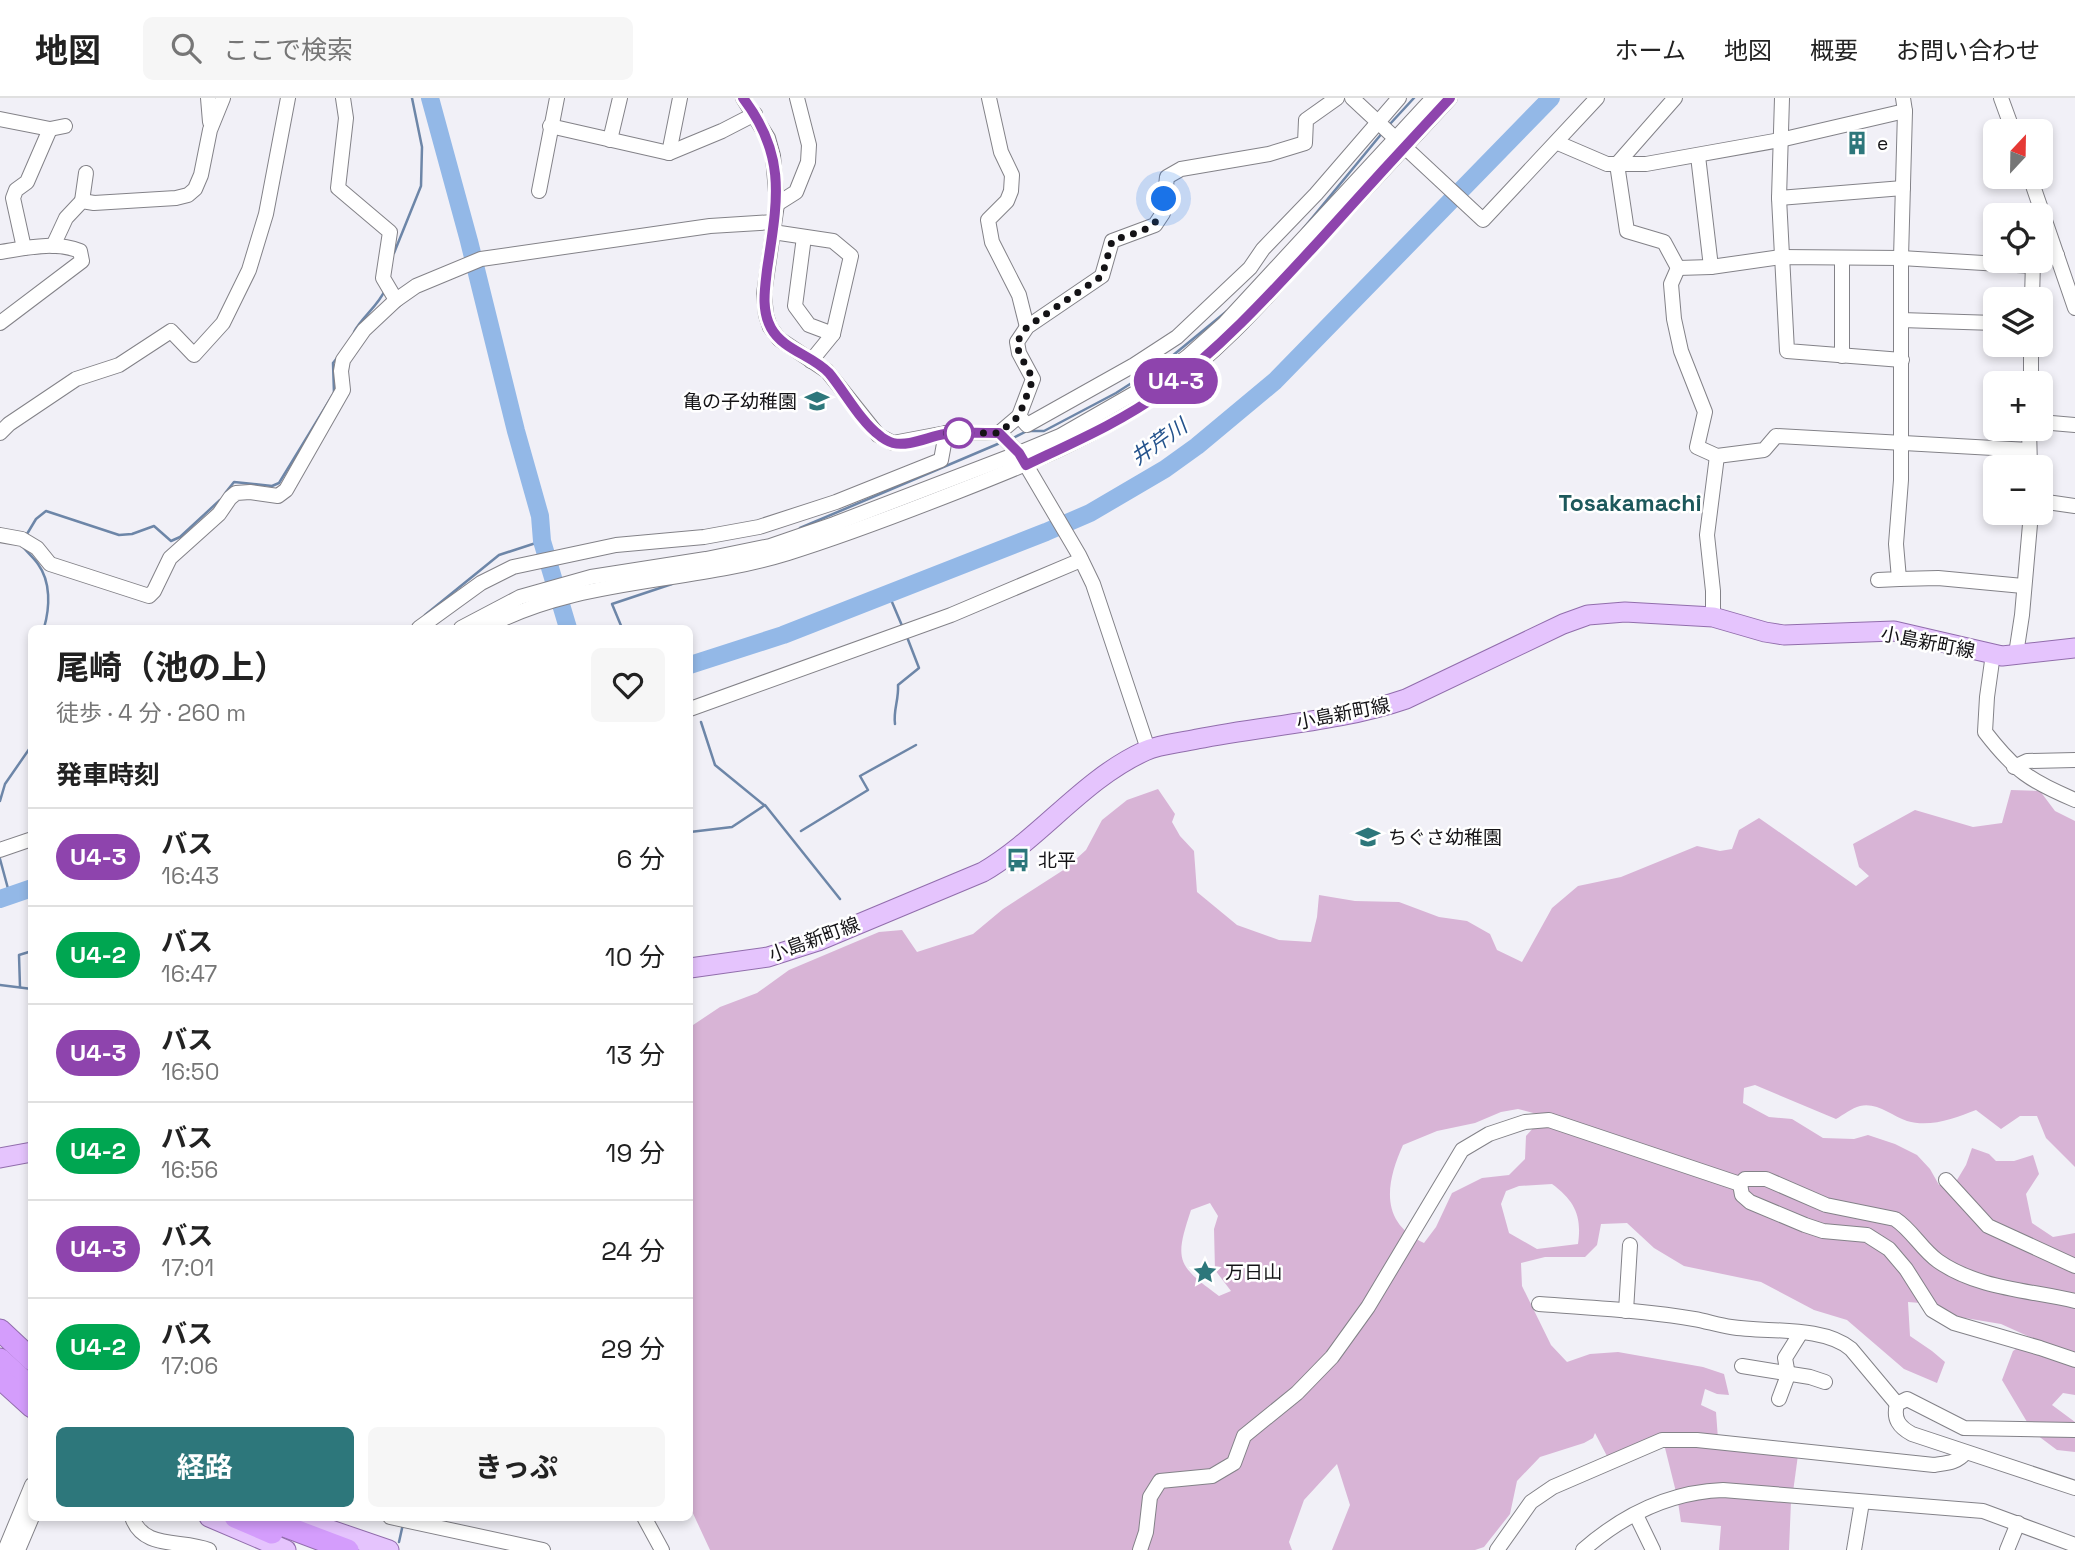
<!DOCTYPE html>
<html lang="ja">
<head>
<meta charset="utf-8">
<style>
	:root { --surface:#fff; --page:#f6f6f6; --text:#222; --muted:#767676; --line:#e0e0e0; --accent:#2d777b }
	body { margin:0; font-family:"Space Grotesk","Noto Sans JP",sans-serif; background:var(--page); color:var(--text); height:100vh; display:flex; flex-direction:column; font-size:26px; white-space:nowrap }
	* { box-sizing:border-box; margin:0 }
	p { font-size:23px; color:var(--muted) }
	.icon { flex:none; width:38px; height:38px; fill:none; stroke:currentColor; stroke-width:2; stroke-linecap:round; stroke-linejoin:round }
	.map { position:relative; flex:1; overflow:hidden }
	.sheet { position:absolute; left:28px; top:527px; width:665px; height:896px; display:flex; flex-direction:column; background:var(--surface); border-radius:10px; box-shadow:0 4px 10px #0003 }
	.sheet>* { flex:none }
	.badge { padding:0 14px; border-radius:23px; font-size:24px; line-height:46px }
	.needle { width:46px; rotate:22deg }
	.buttons { position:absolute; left:1983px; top:21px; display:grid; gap:14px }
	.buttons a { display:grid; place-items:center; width:70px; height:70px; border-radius:10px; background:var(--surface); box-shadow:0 4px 10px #0003; font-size:35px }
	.you { position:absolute; width:35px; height:35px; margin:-18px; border:5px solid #fff; border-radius:50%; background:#1a73e8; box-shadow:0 0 0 10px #1a73e833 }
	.map>.badge { position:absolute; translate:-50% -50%; box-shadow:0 0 0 4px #fff }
	h2 { padding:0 28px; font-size:26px; line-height:63px }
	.round { display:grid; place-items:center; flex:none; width:74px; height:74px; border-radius:10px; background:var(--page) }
	.head { display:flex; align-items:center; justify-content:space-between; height:119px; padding:0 28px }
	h1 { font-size:33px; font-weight:700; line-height:52px }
	.cta { display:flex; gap:14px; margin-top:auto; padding:14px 28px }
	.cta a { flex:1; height:80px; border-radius:10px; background:var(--accent); color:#fff; font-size:28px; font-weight:700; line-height:80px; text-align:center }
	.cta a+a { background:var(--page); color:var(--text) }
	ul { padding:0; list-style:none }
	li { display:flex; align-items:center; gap:21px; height:98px; padding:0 28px; border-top:2px solid var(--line) }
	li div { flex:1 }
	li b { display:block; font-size:26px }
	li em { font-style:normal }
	li .badge { min-width:77px; font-weight:700; text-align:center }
	header { display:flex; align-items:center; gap:42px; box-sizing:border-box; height:98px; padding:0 35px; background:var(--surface); border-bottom:2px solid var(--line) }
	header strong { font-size:33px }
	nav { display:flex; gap:38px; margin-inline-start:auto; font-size:24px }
	.search { width:490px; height:63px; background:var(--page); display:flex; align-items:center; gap:18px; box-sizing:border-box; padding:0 24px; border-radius:10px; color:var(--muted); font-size:26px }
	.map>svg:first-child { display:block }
</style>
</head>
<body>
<header>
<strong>地図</strong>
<div class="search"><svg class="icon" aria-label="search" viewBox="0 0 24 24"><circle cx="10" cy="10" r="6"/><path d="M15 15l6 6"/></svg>ここで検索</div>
<nav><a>ホーム</a><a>地図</a><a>概要</a><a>お問い合わせ</a></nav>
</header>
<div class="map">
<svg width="2075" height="1452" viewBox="0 0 2075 1452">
	<rect width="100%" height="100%" fill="#f1f0f7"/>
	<g fill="#d8b4d6" fill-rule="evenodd">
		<path d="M 1158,691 L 1175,716 L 1172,724 L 1180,738 L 1194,753 L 1197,794 L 1237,827 L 1279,842 L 1311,844 L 1317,819 L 1319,797 L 1355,803 L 1399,804 L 1439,819 L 1467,823 L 1490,836 L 1497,852 L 1522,864 L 1552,810 L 1578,788 L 1621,779 L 1697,748 L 1720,753 L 1732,751 L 1739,732 L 1759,720 L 1856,788 L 1869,778 L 1859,769 L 1853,746 L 1915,712 L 1973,729 L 2002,725 L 2011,692 L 2040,693 L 2055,713 L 2075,723 L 2075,1069 L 2046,1040 L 2037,1018 L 2020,1018 L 2001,1031 L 1976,1012 C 1955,1020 1930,1030 1907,1023 C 1892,1018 1877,1004 1860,1008 C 1852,1010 1843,1017 1836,1021 L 1755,987 L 1744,990 L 1743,1005 L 1769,1019 L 1792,1021 L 1823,1040 L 1854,1041 L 1868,1037 L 1895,1046 L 1917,1057 L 1930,1071 L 1939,1087 L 1957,1082 L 1966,1067 L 1972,1050 L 1989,1056 L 1996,1063 L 2014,1063 L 2033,1057 L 2039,1076 L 2026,1096 L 2032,1125 L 2053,1139 L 2075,1135 L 2075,1297 L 2063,1295 L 2052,1307 L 2075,1324 L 2075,1354 L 2057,1352 L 2033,1334 L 2002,1282 L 2013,1253 L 2032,1240 L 2001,1226 L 1953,1218 L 1933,1206 L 1908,1204 L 1910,1238 L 1932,1253 L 1945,1264 L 1937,1285 L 1904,1271 L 1847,1222 L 1814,1212 L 1761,1184 L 1684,1168 L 1654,1150 L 1627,1125 L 1601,1126 L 1597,1147 L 1585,1159 L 1545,1159 L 1521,1165 L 1522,1188 L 1551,1247 L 1567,1264 L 1590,1256 L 1618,1254 L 1703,1269 L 1724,1276 L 1729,1297 L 1717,1296 L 1705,1291 L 1701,1307 L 1716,1314 L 1718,1341 L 1668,1336 L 1608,1360 L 1595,1335 L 1593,1340 L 1584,1345 L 1540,1359 L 1517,1383 L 1510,1416 L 1484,1449 L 1475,1452 L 1332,1452 L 1350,1407 L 1337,1366 L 1304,1402 L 1289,1444 L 1292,1452 L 710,1452 L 690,1409 L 690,929 L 720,909 L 757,895 L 789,872 L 879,834 L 902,832 L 917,854 L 973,836 L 1003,811 L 1065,771 L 1086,752 L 1102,722 L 1127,702 ZM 1518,1011 L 1537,1016 L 1543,1019 L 1526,1038 L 1525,1061 L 1509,1077 L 1482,1080 L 1452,1095 L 1436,1129 L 1424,1145 C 1379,1124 1386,1085 1403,1047 L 1437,1033 L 1475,1025 L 1501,1014 ZM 1552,1086 C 1575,1103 1582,1118 1578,1146 L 1537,1151 L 1509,1135 L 1501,1106 L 1506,1093 L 1519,1088 ZM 1210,1105 L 1218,1118 L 1214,1131 L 1215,1172 L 1231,1193 L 1219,1198 C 1177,1167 1174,1163 1191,1112 Z"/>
		<polygon points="1664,1346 1798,1357 1793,1394 1676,1394"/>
		<polygon points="1710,1397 1791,1403 1789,1452 1719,1452 1721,1428 1681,1424 1678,1404"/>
	</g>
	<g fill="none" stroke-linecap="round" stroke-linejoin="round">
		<g stroke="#6d86a8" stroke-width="2.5">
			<polyline points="1390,26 1414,0"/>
			<polyline points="1303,131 1383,34"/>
			<polyline points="394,155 421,88 422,49 412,0"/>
			<path d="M 354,234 C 362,219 378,208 385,192"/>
			<polyline points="1013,340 1027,333 1044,333 1116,295 1166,263 1227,213"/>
			<polyline points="226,394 234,384 272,388 279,385 334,295 333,265 337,260"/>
			<polyline points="800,430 1000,345"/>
			<polyline points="27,436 36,421 46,413 119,437 132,436 154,428 171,443 180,439 220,402"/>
			<path d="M 23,449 C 28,455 34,460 38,466 C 51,484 50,509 44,530"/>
			<polyline points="889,497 903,530"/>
			<polyline points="425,517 499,457 542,443"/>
			<polyline points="622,530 612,506 672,486"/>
			<polyline points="701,624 715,667 764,707"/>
			<path d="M 895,626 C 893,612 899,602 898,587 L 919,570 L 907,539"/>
			<polyline points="0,703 5,686 32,647"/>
			<polyline points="801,733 868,692 860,678 916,647"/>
			<polyline points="690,734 732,729 765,707 840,801"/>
			<polyline points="0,761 10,798"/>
			<polyline points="0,887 32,891"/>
			<polyline points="20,889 19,857 32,853"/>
			<polyline points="399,1444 403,1426"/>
		</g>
		<g stroke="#93b8e7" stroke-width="18">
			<polyline points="430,0 469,143 516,333 540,418 542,443 568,530"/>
			<polyline points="690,567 783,537 1046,434 1090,415 1165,371 1197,348 1275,283 1551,0"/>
			<polyline points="0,801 32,790"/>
		</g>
		<g stroke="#838288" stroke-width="16">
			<g id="minor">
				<polyline points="208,0 210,24"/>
				<polyline points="343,0 346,20 338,90 390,134 383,180 396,202"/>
				<polyline points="743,0 768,40 773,58 777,106 764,196 766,217 770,229 779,241 827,273 878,337 893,345 946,335 999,335 1019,355 1079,457 1093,486 1148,651"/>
				<polyline points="989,0 1001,54 1012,77 1011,93 1007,103 988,122 992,144 1019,197 1027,229"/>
				<polyline points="1352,0 1483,122 1597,0"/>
				<polyline points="1675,0 1617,66 1627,133 1664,144 1678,170"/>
				<polyline points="1782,0 1779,100 1787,253 1902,262"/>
				<polyline points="2001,0 2013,33"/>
				<polyline points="0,21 50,31 65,28"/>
				<polyline points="550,28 669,55 722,33 755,16"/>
				<polyline points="610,42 620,0"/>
				<polyline points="1558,45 1607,66 1646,66 1780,42 1905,13"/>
				<polyline points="669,55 680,0"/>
				<polyline points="1698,58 1711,169"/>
				<polyline points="2030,79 2075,210"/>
				<polyline points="539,93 557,0"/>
				<polyline points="1779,100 1903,90"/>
				<polyline points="82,103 86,75"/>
				<polyline points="777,106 796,94 808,64 809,47 797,0"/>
				<polyline points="773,134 833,143 851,158 833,236 811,263"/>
				<polyline points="804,139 795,208 809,227 833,236"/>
				<polyline points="53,148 66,120 82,103 94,105 176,100 188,97 195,91 201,77 210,32 223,0"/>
				<polyline points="24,150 13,100 16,92 27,84 50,31"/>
				<path d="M 0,154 C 26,150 55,143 80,153 L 82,163 L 0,225"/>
				<polyline points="1678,170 1671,186 1674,221 1681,253 1705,314 1697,349 1717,358 1764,352 1776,338 2029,352"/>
				<polyline points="1678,170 1711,169 1781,159 1901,160 2033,168 2057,157"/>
				<polyline points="2032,201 2033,163"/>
				<polyline points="1901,222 1995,225"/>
				<polyline points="1842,258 1842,160"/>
				<polyline points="2031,285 2031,247"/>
				<polyline points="1019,318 1027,327 1134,267 1177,239 1250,170 1263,151 1316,96 1399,0"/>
				<polyline points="2040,324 2075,327"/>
				<polyline points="2029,331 2030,369"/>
				<polyline points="0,335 9,326 76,281 119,267 171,233 194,257 223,225 249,172 266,116 288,0"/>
				<polyline points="999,335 1019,318 1033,281 1019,255 1017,244 1027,229 1102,178 1112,143 1155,127 1163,115 1167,79 1181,71 1269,56 1305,45 1306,22 1337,0"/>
				<polyline points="2040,403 2075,408"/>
				<polyline points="0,437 22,441 37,450 50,466 149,498 154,493 170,460 219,416 230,400 236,395 250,394 278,398 286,392 343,292 341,273 343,262 364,232 396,202 416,188 481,161 710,128 774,124"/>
				<polyline points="1899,481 1938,480 2023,488"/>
				<polyline points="1878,482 1899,481 1896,446 1901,382 1901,160 1905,13 1903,0"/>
				<polyline points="1713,519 1713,493 1707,437 1717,358"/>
				<polyline points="419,530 481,485 513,469 616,447 704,439 759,429 836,404 941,362 946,335"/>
				<polyline points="461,530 520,499 591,479 706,461 770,448 834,426 1019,355 1060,338 1149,287 1187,259 1224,226 1433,0"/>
				<path d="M 485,530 C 579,479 688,486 788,455 C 846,437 903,415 959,393 C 1028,366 1097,338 1159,296 C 1214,259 1259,208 1303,159 C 1352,106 1401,53 1450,0"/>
				<path d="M 1993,556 L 1987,599 L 1985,634 C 2015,673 2030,683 2075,702"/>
				<polyline points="2016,556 2022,517 2031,415"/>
				<polyline points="690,611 951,517 1081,462"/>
				<polyline points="2014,669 2027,663 2075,662"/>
				<polyline points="0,752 32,741"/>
				<polyline points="1946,1082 1988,1128 2075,1168"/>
				<path d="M 2075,1203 C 2029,1192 1978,1191 1938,1163 C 1922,1152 1912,1132 1895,1121 L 1826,1107 L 1766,1081 L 1745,1081 L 1740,1086 L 1742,1097 L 1750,1104 L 1805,1127 L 1823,1133 L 1867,1137 L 1889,1151 L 1906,1171 L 1932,1212 L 1954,1225 L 2040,1250 L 2075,1262"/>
				<path d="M 1539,1206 C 1590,1210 1643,1212 1694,1221 C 1706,1223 1718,1227 1731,1229 C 1766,1235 1822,1227 1851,1251 L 1897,1306"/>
				<polyline points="1626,1213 1630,1147"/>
				<polyline points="1742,1268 1810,1279 1825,1284"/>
				<polyline points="1779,1301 1788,1277 1785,1260 1800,1236"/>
				<path d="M 2075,1332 L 1964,1330 L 1907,1301 L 1897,1306 C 1893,1321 1899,1329 1912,1336 L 2075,1390"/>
				<polyline points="1636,1417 1653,1452"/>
				<path d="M 132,1419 C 143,1452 181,1441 209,1452"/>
				<polyline points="390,1419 543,1452"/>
				<polyline points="644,1419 662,1452"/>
				<polyline points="5,1452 32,1387"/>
				<polyline points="18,1452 32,1419"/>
				<polyline points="1140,1452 1146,1434 1150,1399 1160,1383 1212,1378 1234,1365 1244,1338 1297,1295 1332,1259 1368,1209 1462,1052 1489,1036 1525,1024 1549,1022 1740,1086"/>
				<path d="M 1497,1452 L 1531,1404 L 1553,1389 L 1662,1342 L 1697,1342 L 1934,1367 C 1946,1365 1957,1365 1965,1355"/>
				<path d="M 1583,1452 C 1623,1417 1670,1394 1723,1392 L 1983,1413 L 2075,1447"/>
				<polyline points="1854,1452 1862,1404"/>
				<polyline points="2007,1452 2018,1425"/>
			</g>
		</g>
		<g stroke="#916dac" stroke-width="21">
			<g id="major">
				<path d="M 690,870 L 768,859 L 818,843 L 983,774 C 1041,740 1083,681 1145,653 C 1160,646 1180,645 1197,641 C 1266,627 1339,624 1406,601 L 1563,526 L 1588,517 L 1625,514 L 1713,519 L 1765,534 L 1784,537 L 1894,533 L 2002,558 L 2075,550"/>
				<polyline points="0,1060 32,1054"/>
				<polyline points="209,1419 286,1452"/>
				<polyline points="293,1419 389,1452"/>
			</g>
		</g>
		<g stroke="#916dac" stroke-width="23">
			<g id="highway">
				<polyline points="0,1232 32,1262"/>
				<polyline points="0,1261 25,1284"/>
				<polyline points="0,1280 32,1309"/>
				<polyline points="235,1419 272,1435"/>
				<polyline points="260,1419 348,1452"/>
			</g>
		</g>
		<use href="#minor" stroke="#fff" stroke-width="14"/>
		<use href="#major" stroke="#e5c4fd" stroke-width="19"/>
		<use href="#highway" stroke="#d49dfc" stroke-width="21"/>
	</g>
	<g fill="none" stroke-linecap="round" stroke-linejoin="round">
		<g stroke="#fff" stroke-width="16">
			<path id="line" d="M 743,0 C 788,59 777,104 767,172 C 765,190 761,212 771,230 C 783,252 812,257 829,275 C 844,293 861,324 879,337 C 882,340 889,344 893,345 C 909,349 930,338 945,336 C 963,334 981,335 999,335 L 1019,355 L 1026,367 C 1072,345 1121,324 1162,294 C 1221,250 1270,196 1320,142 C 1363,94 1406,47 1450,0"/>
		</g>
		<use href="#line" stroke="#8e44ad" stroke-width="10"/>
		<path stroke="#141316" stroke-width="7" stroke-dasharray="0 12.6" d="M 959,335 L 946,335 L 999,335 L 1019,318 L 1033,281 L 1019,255 L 1017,244 L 1027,229 L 1102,178 L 1112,143 C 1139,132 1161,134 1164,101"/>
	</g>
	<defs>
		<g id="building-bare" transform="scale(1.89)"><path d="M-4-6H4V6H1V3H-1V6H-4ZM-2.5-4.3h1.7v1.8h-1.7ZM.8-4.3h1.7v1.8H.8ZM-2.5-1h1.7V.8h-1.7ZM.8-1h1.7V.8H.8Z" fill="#2d777b" stroke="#fff" stroke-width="2.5" paint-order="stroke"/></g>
		<g id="school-bare" transform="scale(1.89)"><path d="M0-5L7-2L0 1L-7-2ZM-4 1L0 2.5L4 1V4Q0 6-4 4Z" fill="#2d777b" stroke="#fff" stroke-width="2.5" paint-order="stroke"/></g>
		<g id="bus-bare" transform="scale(1.89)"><path d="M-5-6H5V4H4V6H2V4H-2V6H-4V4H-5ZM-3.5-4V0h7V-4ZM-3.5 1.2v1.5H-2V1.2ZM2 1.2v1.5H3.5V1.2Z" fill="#2d777b" stroke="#fff" stroke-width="2.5" paint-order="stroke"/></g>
		<g id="sight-bare" transform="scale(1.89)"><path d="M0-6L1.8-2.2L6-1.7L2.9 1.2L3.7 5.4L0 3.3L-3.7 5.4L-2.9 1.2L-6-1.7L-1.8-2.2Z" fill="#2d777b" stroke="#fff" stroke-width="2.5" paint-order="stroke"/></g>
	</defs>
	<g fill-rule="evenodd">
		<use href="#building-bare" x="1857" y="45"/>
		<use href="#school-bare" x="817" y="303"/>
		<use href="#school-bare" x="1368" y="739"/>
		<use href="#bus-bare" x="1018" y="762"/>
		<use href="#sight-bare" x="1205" y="1174"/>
	</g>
	<circle fill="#fff" stroke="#8e44ad" stroke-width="3.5" cx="959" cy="335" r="14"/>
	<g text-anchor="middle" stroke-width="5" stroke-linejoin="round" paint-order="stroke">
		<g font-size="19" fill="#141316" stroke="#fff" text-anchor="start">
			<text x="1877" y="52">e</text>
			<text x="797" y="310" text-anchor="end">亀の子幼稚園</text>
			<text x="1388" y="746">ちぐさ幼稚園</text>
			<text x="1038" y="769">北平</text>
			<text x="1225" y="1181">万日山</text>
		</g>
		<g font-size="19" fill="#141316" stroke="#fff">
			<text transform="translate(1928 544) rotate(11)" y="7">小島新町線</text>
			<text transform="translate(1343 615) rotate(-11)" y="7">小島新町線</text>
			<text transform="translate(814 841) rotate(-20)" y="7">小島新町線</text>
		</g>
		<g font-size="21" font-style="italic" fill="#23528c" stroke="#fff">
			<text transform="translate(1159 344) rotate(-35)" y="7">井芹川</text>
		</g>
		<g font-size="23" font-weight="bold" fill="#1d585b" stroke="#fff">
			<text x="1630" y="413">Tosakamachi</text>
		</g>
	</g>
</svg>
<div class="buttons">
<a><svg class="needle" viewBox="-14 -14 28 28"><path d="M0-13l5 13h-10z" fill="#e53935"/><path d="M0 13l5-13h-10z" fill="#767676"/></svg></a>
<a><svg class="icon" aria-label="locate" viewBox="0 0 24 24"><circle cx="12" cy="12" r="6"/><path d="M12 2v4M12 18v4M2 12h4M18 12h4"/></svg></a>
<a><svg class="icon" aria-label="layers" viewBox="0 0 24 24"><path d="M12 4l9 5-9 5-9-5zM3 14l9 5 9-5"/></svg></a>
<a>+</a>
<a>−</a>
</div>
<div class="you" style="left:1164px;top:101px"></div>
<b class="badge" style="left:1176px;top:283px;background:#8e44ad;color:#fff">U4-3</b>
<section class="sheet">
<div class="head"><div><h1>尾崎（池の上）</h1><p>徒歩 · 4 分 · 260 m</p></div><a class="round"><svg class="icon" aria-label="heart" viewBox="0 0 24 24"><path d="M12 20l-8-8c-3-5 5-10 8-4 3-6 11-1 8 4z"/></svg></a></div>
<h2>発車時刻</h2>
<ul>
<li><span class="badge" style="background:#8e44ad;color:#fff">U4-3</span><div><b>バス</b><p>16:43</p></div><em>6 分</em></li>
<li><span class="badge" style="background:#00a651;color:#fff">U4-2</span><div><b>バス</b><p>16:47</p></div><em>10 分</em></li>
<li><span class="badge" style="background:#8e44ad;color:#fff">U4-3</span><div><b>バス</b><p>16:50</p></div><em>13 分</em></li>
<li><span class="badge" style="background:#00a651;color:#fff">U4-2</span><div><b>バス</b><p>16:56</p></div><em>19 分</em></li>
<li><span class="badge" style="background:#8e44ad;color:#fff">U4-3</span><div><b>バス</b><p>17:01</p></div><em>24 分</em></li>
<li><span class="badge" style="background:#00a651;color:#fff">U4-2</span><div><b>バス</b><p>17:06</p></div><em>29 分</em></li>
</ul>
<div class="cta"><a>経路</a><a>きっぷ</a></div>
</section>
</div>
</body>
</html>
